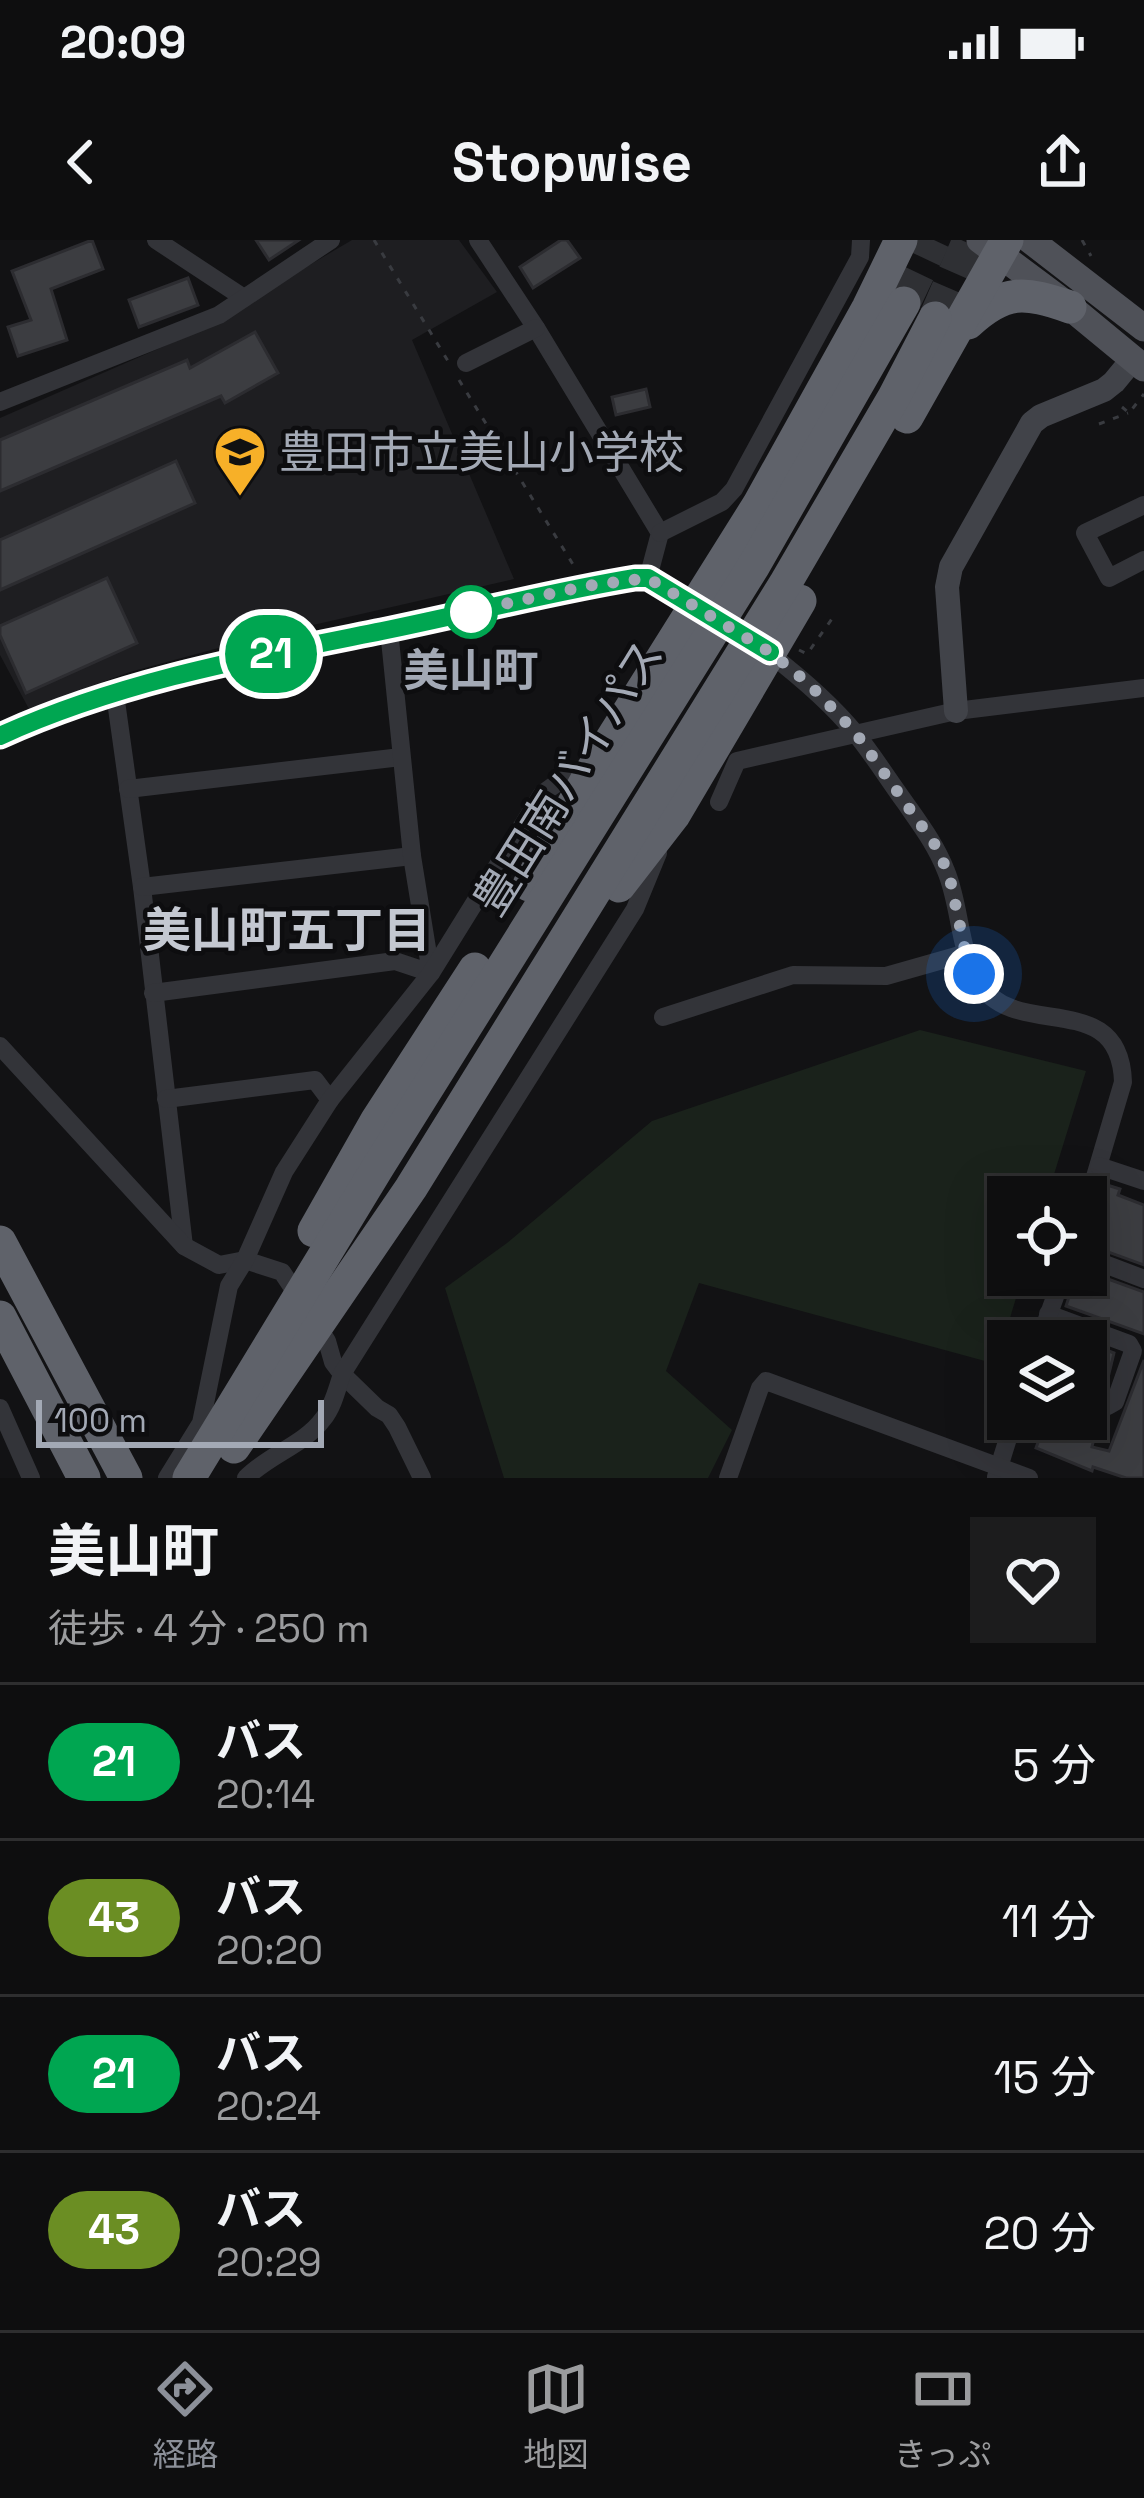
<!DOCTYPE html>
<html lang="ja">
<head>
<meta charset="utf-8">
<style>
	:root { --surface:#0e0e0f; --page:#1c1c1d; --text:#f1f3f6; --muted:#9b9c9e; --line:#2e2e2f; --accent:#8c9099 }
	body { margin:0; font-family:"Space Grotesk","Noto Sans JP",sans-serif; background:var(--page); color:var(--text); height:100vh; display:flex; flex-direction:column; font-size:45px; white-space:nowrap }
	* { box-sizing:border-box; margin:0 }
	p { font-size:39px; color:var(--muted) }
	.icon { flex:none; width:66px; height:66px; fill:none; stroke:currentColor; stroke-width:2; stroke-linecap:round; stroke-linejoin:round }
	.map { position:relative; height:1238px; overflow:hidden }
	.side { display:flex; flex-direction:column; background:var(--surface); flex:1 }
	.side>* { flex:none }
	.badge { padding:0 24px; border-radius:39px; font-size:42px; line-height:78px }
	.fabs { position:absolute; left:987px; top:936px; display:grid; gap:24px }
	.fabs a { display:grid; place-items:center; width:120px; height:120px; border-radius:0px; background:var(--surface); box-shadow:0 12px 48px #0002,0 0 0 3px var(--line); font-size:60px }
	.scale { position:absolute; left:36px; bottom:30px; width:288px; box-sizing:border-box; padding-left:12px; border:6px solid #a3a9b5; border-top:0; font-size:33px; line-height:42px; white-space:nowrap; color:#a3a9b5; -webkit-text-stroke:9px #0d0d0f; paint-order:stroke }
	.you { position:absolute; width:60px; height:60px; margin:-30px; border:9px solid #fff; border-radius:50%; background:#1a73e8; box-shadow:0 0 0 18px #1a73e833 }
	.map>.badge { position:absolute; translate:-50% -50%; box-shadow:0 0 0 6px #fff }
	.round { display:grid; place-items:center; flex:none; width:126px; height:126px; border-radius:0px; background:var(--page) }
	.head { display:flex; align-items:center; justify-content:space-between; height:204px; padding:0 48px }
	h1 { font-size:57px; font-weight:700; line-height:90px }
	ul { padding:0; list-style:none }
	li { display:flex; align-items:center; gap:36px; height:156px; padding:0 48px; border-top:3px solid var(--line) }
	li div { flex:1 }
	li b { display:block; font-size:45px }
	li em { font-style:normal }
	li .badge { min-width:132px; font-weight:700; text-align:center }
	.status { display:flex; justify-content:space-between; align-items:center; height:84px; padding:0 60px; background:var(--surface); direction:ltr }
	.status svg { height:33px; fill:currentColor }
	header { display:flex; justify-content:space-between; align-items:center; height:156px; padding:0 48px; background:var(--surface); font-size:54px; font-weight:700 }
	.menu { display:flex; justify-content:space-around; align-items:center; height:168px; border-top:3px solid var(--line); background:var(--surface); font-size:33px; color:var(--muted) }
	.menu a { display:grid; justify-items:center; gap:6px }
	.menu .on { color:var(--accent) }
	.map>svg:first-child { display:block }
</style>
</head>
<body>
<div class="status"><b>20:09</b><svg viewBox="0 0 49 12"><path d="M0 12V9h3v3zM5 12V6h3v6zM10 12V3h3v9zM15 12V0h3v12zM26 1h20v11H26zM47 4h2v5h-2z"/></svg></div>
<header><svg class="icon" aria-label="back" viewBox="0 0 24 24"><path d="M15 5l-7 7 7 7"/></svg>Stopwise<svg class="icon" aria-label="share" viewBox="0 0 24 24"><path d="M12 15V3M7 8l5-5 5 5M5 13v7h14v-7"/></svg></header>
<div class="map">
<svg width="1144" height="1238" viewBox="0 0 1144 1238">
	<rect width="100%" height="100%" fill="#121214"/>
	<polygon fill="#1e1e21" points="352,0 459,0 497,52 412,100 514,339 248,400 130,432 29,469 0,415 0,178 224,80 250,60"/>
	<polygon fill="#1a221b" points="920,790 1086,831 1047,957 1008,957 1008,1035 1023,1035 996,1124 699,1043 666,1131 732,1190 708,1238 504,1238 445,1048 507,1003 652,881"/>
	<g fill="#3c3d41" stroke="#2c2c30" stroke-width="3">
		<polygon points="92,0 103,29 51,49 67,100 18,116 8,87 31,80 12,31"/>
		<polygon points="256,0 299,0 269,20"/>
		<polygon points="561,0 567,0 580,18 533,48 520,27"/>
		<polygon points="188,38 198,65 139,87 129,60"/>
		<polygon points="255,92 278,133 225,163 221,156 0,251 0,200 187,120 190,128"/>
		<polygon points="646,149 650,167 616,175 612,157"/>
		<polygon points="176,221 195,263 0,350 0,300"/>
		<polygon points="107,338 137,403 26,453 0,395 0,386"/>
		<polygon points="1107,945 1120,949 1118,955 1144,965 1144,1025 1086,1004 1089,984 1091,985 1098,972"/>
		<polygon points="1086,1031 1144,1052 1144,1094 1066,1066 1076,1035 1086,1035"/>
		<polygon points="1086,1102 1114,1113 1105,1150 1086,1144"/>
		<polygon points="1144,1120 1144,1238 1126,1238 1093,1227 1092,1231 1036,1208 1046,1180 1063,1185 1065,1179 1086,1179 1086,1172 1099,1177 1092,1207 1109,1211"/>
	</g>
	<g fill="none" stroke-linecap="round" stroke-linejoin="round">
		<g stroke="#2f3034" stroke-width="33" stroke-dasharray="33 16" stroke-linecap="butt">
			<polyline points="904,63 934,0"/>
			<polyline points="935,78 969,0"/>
		</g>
		<g stroke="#393b40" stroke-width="3" stroke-dasharray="6 9" stroke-linecap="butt">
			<polyline points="374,0 448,121"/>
			<polyline points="1082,0 1091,16"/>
			<polyline points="459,140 574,326"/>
			<polyline points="1122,167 1129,173 1144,154"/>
			<polyline points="1099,184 1128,173"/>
			<polyline points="799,410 807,414 834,376"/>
		</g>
		<g stroke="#333439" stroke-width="18">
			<polyline points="156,0 244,58"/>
			<polyline points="478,0 536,88 660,293 648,338"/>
			<polyline points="466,123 536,88"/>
			<polyline points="0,162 219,75 331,0"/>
			<polyline points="1144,265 1085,293 1109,338 1144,320"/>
			<polyline points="660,293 722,262 734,249 860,17 861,0"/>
			<path d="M 769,413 C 800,437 831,463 856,494 C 873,515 888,539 904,561 C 920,584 936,605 946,631 C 961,667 958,710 980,744 C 1016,801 1120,747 1123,842 L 1086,967"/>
			<polyline points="115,454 142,647 184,1006"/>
			<polyline points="128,549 401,517"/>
			<polyline points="719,562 737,521 956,471 1144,448"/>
			<polyline points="142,647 412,616"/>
			<polyline points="153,753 395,721 431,733 412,616 389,390"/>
			<polyline points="663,777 793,735 886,736 967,713"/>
			<polyline points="0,806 184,1006 219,1025 245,1020 282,1032 300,1059"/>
			<polyline points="166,859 315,840 330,860"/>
			<polyline points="1099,926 1144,941"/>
			<polyline points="1086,1017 1144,1039"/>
			<polyline points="1048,1074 1129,1104 1133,1111 1115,1162 1108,1166 1086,1157"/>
			<polyline points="315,1082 327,1101 333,1122 342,1134 377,1168 389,1175 397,1187 422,1238"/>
			<polyline points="1039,1101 1063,1035"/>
			<polyline points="0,1168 31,1238"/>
			<polyline points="996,1237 1014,1179"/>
			<polyline points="167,1238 201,1183 229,1046 245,1020 284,932 330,860 431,733 542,554 568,535 591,532"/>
			<path d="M 246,1238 C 268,1215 304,1205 323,1179 C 333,1167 337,1149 342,1134 L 635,669 L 658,613"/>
			<polyline points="728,1238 760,1148 766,1141 1029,1238"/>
		</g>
		<g stroke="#414349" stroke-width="24">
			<polyline points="956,471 947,347 951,327 1032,183 1041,176 1104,150 1114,142 1133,119"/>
			<path d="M 0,496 C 120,441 253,418 382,391 C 466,374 550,353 635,338 L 648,338 L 705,372"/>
		</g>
		<g stroke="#4f5158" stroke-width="27">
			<polyline points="980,0 1070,67 1144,128"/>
			<polyline points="1030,0 1144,88"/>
		</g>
		<g stroke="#5f626a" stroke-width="33">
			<path d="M 968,83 C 1006,48 1025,52 1070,67"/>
			<polyline points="907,177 1007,0"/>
			<polyline points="529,645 591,532 759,264 868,68 901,0"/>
			<polyline points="619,646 674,575 800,361"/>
			<polyline points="314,991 377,880 475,729"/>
			<polyline points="0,1002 126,1238"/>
			<polyline points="0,1077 84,1238"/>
			<polyline points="234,1207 411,948 785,344 894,157 935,78"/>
			<polyline points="189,1238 378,927 753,327 904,63"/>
		</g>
	</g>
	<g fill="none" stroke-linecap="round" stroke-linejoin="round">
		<g stroke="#fff" stroke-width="27">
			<path id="line" d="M 0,496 C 120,441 253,417 382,391 C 466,374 550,352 635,338 L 648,338 L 770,412"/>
		</g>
		<use href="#line" stroke="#00a651" stroke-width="18"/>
		<polyline stroke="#a3a9b5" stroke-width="12" stroke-dasharray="0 21.6" points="471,372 468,372 586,346 648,338 770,412 808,443 855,492 938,609 950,639 965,710 974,734"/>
	</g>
	<defs>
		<g id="school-pin" transform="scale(2.7)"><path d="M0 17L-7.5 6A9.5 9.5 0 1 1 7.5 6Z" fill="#f7b028" stroke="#0d0d0f"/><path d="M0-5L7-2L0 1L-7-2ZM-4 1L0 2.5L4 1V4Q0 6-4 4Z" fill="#111"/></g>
	</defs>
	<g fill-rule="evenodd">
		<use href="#school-pin" x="240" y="212"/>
	</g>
	<circle fill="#fff" stroke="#00a651" stroke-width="6" cx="471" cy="372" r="24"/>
	<g text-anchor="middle" stroke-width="9" stroke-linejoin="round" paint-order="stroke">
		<g font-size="45" fill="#a3a9b5" stroke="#0d0d0f" text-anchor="start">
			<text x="279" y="228">豊田市立美山小学校</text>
		</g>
		<g font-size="45" font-weight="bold" fill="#a3a9b5" stroke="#0d0d0f">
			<text x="471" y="446">美山町</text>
		</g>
		<g font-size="45" fill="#a3a9b5" stroke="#0d0d0f">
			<text transform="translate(568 537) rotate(-58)" y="16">豊田南バイパス</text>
		</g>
		<g font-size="48" font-weight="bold" fill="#c4c8d1" stroke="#0d0d0f">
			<text x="287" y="707">美山町五丁目</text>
		</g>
	</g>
</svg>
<div class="fabs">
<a><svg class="icon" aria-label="locate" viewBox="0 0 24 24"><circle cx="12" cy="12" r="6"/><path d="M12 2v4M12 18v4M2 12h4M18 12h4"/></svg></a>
<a><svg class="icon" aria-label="layers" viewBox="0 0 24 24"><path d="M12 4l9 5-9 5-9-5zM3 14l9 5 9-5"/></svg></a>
</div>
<div class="scale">100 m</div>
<div class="you" style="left:974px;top:734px"></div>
<b class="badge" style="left:271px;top:414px;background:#00a651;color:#fff">21</b>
</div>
<section class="side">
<div class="head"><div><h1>美山町</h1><p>徒歩 · 4 分 · 250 m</p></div><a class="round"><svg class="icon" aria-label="heart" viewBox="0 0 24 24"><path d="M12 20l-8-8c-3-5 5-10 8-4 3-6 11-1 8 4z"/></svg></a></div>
<ul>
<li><span class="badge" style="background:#00a651;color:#fff">21</span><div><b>バス</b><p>20:14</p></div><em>5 分</em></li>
<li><span class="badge" style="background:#6b8e23;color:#fff">43</span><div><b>バス</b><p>20:20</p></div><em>11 分</em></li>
<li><span class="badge" style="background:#00a651;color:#fff">21</span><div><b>バス</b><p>20:24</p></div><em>15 分</em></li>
<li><span class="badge" style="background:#6b8e23;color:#fff">43</span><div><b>バス</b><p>20:29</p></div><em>20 分</em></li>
</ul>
</section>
<nav class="menu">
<a class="on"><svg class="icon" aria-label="directions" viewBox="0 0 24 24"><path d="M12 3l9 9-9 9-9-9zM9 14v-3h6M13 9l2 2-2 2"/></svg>経路</a>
<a><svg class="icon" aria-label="map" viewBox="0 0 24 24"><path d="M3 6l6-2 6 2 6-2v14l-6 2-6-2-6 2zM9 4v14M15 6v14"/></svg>地図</a>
<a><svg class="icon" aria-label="tickets" viewBox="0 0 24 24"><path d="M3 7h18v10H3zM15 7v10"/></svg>きっぷ</a>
</nav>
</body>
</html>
